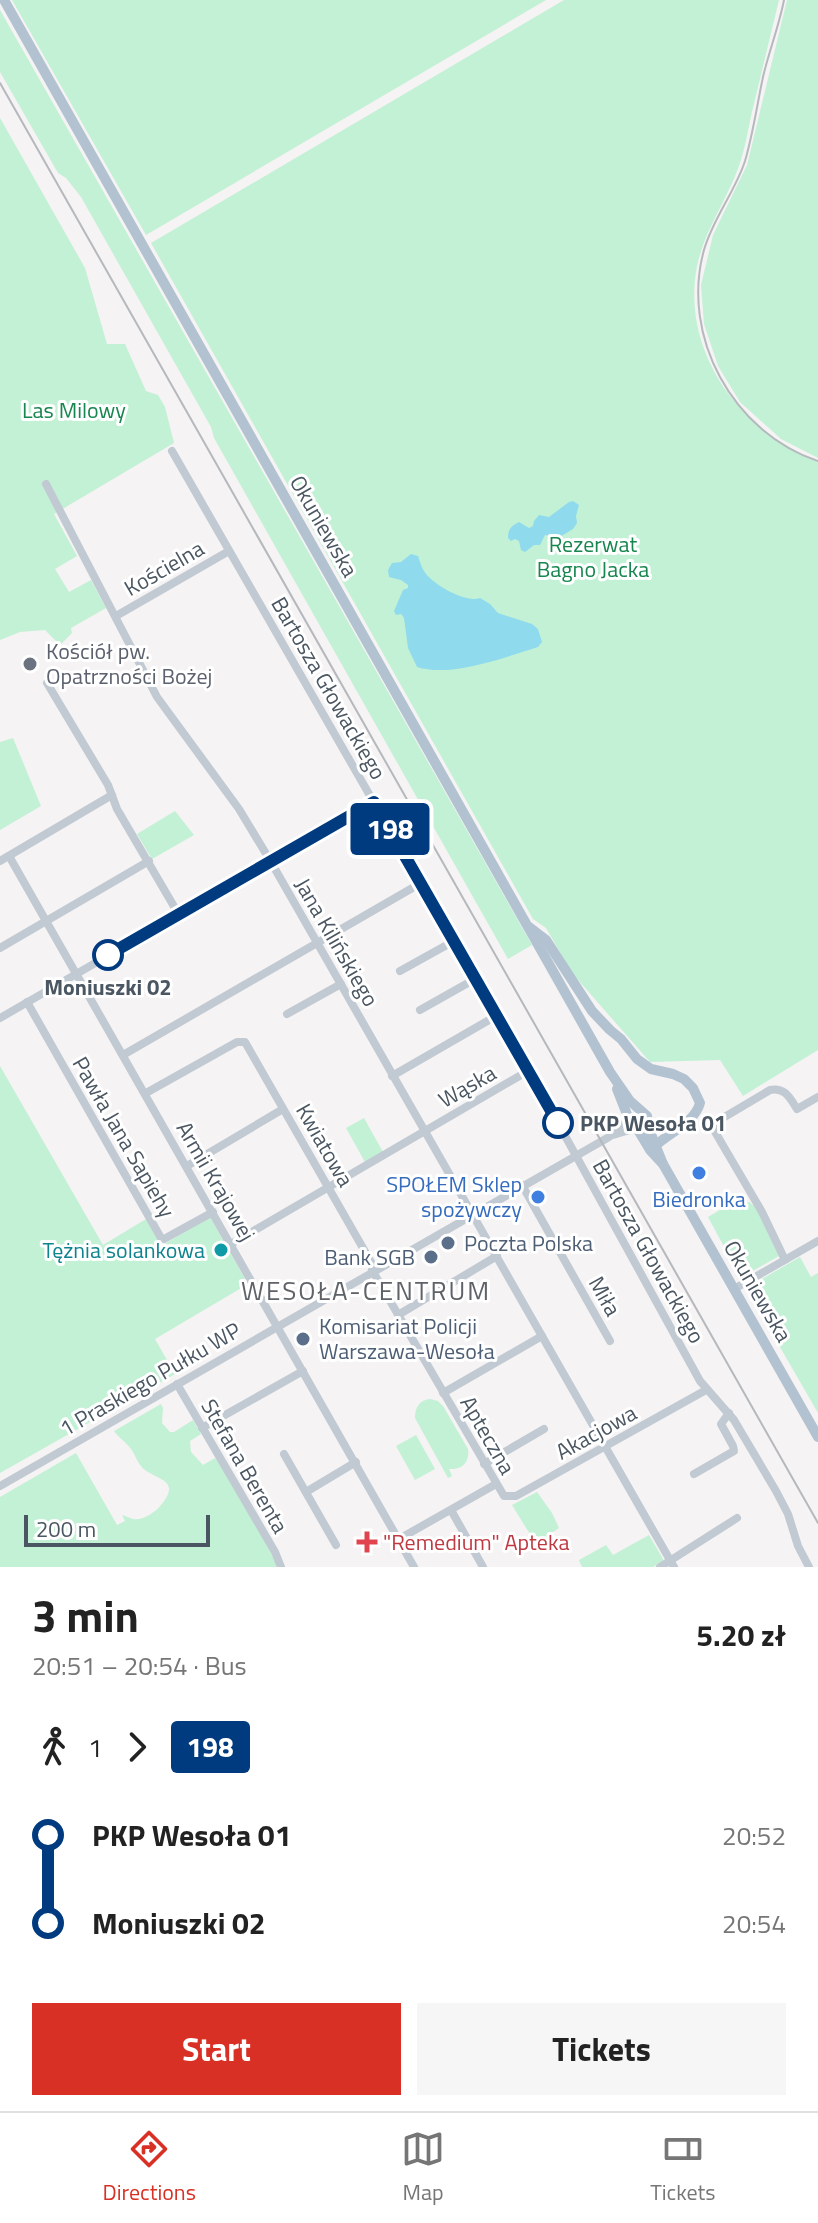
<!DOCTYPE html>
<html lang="en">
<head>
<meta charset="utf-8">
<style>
	:root { --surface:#fff; --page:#f6f6f6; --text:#222; --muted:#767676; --line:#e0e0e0; --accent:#d93025 }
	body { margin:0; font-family:"Titillium Web",sans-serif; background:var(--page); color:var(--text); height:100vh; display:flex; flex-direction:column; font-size:30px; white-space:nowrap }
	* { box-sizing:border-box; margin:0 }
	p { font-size:26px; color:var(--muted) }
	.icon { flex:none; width:44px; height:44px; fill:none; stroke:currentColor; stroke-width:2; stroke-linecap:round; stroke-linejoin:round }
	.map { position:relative; height:1567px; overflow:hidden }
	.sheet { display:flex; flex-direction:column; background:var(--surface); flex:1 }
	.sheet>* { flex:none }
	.badge { padding:0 16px; border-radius:6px; font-size:28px; line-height:52px }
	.scale { position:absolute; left:24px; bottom:20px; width:186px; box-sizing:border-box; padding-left:8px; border:4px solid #4a5661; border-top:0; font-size:22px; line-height:28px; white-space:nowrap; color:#4a5661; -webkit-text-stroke:6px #fff; paint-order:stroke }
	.map>.badge { position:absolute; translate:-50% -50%; box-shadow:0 0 0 4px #fff }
	.legs { display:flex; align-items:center; gap:12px; height:88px; padding:0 32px; font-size:26px }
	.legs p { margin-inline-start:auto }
	.summary { display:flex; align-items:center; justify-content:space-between; height:136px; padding:0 32px }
	h1 { font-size:44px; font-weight:700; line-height:60px }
	.primary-button { display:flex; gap:16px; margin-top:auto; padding:16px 32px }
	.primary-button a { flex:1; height:92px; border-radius:0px; background:var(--accent); color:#fff; font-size:32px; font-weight:700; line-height:92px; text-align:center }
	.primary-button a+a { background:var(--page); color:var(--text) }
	ul { padding:0 32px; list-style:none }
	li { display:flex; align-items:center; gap:28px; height:88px; font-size:30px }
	li i { display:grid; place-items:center; width:12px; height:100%; margin:0 10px; background:currentColor }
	li i::after { content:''; width:20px; height:20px; margin:-10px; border:6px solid; border-radius:50%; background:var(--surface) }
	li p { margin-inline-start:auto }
	li:first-child i { background:linear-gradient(#0000 50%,currentColor 0) }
	li:last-child i { background:linear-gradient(currentColor 50%,#0000 0) }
	.tabs { display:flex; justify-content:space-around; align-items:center; height:112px; border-top:2px solid var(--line); background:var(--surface); font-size:22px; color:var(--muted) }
	.tabs a { display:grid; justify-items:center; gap:4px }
	.tabs .active { color:var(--accent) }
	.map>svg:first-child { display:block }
</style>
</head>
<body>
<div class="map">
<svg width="818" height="1567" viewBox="0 0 818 1567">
	<rect width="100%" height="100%" fill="#f5f3f3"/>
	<g fill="#c3f1d5">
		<polygon points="12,0 546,0 146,235"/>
		<path d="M 564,0 L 779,0 C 770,37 761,75 752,112 C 748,130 745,149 739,166 C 727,200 705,229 697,266 C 683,339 724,409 786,445 C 796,451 807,458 818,462 L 818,1050 L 743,1096 L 720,1060 L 650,1062 L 572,973 L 546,928 L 533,919 L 151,243 Z"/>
		<polygon points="787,0 818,0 818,458 781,439 740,402 718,366 704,324 701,285 713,235 747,165"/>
		<polygon points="0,10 532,945 508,959 214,438 211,427 81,197 66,178 58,173 0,72"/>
		<polygon points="0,118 85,268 107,344 125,344 146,391 158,395 165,407 174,443 54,514 77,556 55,569 69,592 91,580 106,608 71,628 72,633 60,645 45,630 20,632 0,640"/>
		<polygon points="13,738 41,806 0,830 0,742"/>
		<polygon points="175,811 194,835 152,859 137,834"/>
		<polygon points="0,1066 103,1245 146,1219 161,1246 210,1217 248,1284 155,1339 175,1374 0,1473"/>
		<polygon points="364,1118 383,1152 365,1162 346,1128"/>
		<polygon points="740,1198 742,1203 750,1202 752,1205 755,1205 779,1256 744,1276 734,1265 708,1217"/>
		<polygon points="800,1257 811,1277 818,1273 818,1413 757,1307 748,1287"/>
		<path d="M 430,1399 L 438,1401 L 443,1406 L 468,1449 C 470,1462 462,1470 449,1469 L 452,1476 L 448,1478 L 415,1418 C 415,1408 419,1400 430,1399 Z"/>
		<path d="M 161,1404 L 163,1408 L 162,1423 L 170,1432 L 174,1432 L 193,1420 L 201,1434 L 190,1441 L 191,1452 L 203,1465 L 215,1458 L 220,1463 L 254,1520 L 278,1567 L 0,1567 L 0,1497 L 76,1453 L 117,1525 L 125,1521 L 122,1515 C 126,1516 129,1518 133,1519 C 142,1521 156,1512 161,1505 C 181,1481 159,1480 145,1470 C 138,1465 136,1456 131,1449 C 126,1442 119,1438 114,1431 Z"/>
		<polygon points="416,1435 435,1469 415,1480 396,1446"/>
		<polygon points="537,1492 552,1513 559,1528 536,1544 512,1505"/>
		<polygon points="649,1535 663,1559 663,1561 653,1567 582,1567 579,1560 606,1545 613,1555"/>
	</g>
	<g fill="#90daee">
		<path d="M 573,501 L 579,505 L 576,516 L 577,523 L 573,529 L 558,538 L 545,535 L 540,545 L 534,545 L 525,552 L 521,550 L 519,541 L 515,539 L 511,541 L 508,538 C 508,529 511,526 519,522 L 529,528 L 533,526 L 534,521 L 539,515 L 549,517 L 569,502 Z"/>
		<path d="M 411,554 L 418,556 C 420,562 422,569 426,574 C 436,586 466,603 480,598 L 490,604 L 498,613 L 532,624 L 538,629 L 542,642 L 538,647 C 505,657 451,678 417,667 L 408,648 L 404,618 L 401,614 L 396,615 L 394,611 L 403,590 L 408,588 L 408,585 L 401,580 L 389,577 L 388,570 L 392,563 L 401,562 Z"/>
	</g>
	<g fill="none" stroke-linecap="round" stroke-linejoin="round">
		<g stroke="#c1cad2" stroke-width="8">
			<polyline points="172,451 558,1123 700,1381 734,1420 776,1491 788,1514 798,1546 809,1567"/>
			<polyline points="46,484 157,697 239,809 271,862 674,1567"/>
			<polyline points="116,616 229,551"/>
			<polyline points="47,683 108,785 117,809 179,915"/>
			<polyline points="9,856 414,1567"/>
			<polyline points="0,861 112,795"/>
			<polyline points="0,948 149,861"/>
			<polyline points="400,971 454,941"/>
			<polyline points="27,1002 161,1238 164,1239 213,1212"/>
			<polyline points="420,1010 475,979"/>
			<polyline points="287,1014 341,984"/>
			<polyline points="0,1018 374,802"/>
			<polyline points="123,1055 421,883"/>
			<polyline points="392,1076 496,1016"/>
			<polyline points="146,1093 237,1042 245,1042 375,1269"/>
			<polyline points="613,1135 633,1129"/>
			<polyline points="187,1166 283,1109"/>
			<polyline points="522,1185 610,1341"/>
			<polyline points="231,1244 528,1071"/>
			<path d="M 785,1260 L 762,1212 L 711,1125 L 770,1090 C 785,1087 790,1098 797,1109 L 818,1097"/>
			<polyline points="372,1270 504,1496 516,1496 706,1390"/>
			<polyline points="734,1289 818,1241"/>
			<polyline points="398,1315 497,1256"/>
			<polyline points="177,1384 275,1552 281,1567"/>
			<polyline points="443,1393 542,1336"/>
			<polyline points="202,1428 303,1371"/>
			<polyline points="284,1454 336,1545"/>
			<polyline points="484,1464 544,1429"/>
			<polyline points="694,1474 734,1451 733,1446 721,1424 729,1413"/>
			<polyline points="0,1486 609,1137 628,1120"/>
			<polyline points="306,1492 356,1462"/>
			<polyline points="451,1510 483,1567"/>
			<polyline points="399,1539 496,1484"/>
			<polyline points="660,1567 737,1518"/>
		</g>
		<g stroke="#b3c2d1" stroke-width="10">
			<polyline points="4,0 610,1072 630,1101 647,1116 649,1129 663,1164"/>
			<path d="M 529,927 L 546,940 L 592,1011 L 610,1030 L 621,1039 L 637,1059 L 651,1069 L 673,1074 L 684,1079 L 693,1088 L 700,1103 C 694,1124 669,1132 654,1147"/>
			<polyline points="617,1089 628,1117"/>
			<polyline points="638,1130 650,1150 663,1164 818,1437"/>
		</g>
		<g stroke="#b5b8bd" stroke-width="2">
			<path d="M 784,0 C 779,26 769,51 763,77 C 757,105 753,134 745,161 C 735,192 713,218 704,250 C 680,336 733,433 818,461"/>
			<polyline points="0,83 818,1523"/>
		</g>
	</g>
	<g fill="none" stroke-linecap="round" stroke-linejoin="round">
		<g stroke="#fff" stroke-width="18">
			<polyline id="line-1" points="108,955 374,802 558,1123"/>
		</g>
		<use href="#line-1" stroke="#003b80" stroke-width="12"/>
	</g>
	<circle fill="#6b7280" stroke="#fff" stroke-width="3" cx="30" cy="664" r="8"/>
	<g fill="#fff" stroke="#003b80" stroke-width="4">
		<circle cx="108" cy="955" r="14"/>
		<circle cx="558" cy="1123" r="14"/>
	</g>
	<g fill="#3f7fe0" stroke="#fff" stroke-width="3">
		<circle cx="699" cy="1173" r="8"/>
		<circle cx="538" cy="1197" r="8"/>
	</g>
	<g fill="#5c6f8a" stroke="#fff" stroke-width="3">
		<circle cx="448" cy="1243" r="8"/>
		<circle cx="431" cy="1257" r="8"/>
		<circle cx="303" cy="1339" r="8"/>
	</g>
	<circle fill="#0f9aa8" stroke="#fff" stroke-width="3" cx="221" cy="1250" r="8"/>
	<path fill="#e0444e" stroke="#fff" stroke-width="3" d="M363 1530h8v8h8v8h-8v8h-8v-8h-8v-8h8z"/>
	<g text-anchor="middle" stroke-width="6" stroke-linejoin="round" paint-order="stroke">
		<g font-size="22" fill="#17864f" stroke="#fff">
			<text x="74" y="418">Las Milowy</text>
			<text x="593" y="552">Rezerwat<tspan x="593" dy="25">Bagno Jacka</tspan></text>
		</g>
		<g font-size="22" fill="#4a5661" stroke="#fff">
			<text transform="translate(324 526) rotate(60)" y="8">Okuniewska</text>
			<text transform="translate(164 568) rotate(-30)" y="8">Kościelna</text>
			<text transform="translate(329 688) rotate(60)" y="8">Bartosza Głowackiego</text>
			<text transform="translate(337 942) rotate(60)" y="8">Jana Kilińskiego</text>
			<text transform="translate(467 1086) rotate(-30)" y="8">Wąska</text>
			<text transform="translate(124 1137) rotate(60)" y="8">Pawła Jana Sapiehy</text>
			<text transform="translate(325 1145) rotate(60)" y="8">Kwiatowa</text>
			<text transform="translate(216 1181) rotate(60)" y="8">Armii Krajowej</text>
			<text transform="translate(649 1251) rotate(61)" y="8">Bartosza Głowackiego</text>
			<text transform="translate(758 1291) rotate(60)" y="8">Okuniewska</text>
			<text transform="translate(605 1296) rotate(61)" y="8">Miła</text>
			<text transform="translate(150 1379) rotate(-30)" y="8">1 Praskiego Pułku WP</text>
			<text transform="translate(596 1432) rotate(-29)" y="8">Akacjowa</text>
			<text transform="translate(488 1435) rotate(60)" y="8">Apteczna</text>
			<text transform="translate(245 1466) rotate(60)" y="8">Stefana Berenta</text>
		</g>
		<g font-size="22" fill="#5b616d" stroke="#fff" text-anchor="start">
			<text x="46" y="659">Kościół pw.<tspan x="46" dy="25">Opatrzności Bożej</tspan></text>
		</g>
		<g font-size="22" font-weight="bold" fill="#4a5661" stroke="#fff">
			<text x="108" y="995">Moniuszki 02</text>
			<text x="580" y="1131" text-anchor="start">PKP Wesoła 01</text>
		</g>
		<g font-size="22" fill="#366cbe" stroke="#fff" text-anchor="end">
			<text x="522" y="1192">SPOŁEM Sklep<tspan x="522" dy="25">spożywczy</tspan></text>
			<text x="699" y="1207" text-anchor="middle">Biedronka</text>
		</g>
		<g font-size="22" fill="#4e5e75" stroke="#fff" text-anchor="start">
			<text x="464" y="1251">Poczta Polska</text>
			<text x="415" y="1265" text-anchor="end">Bank SGB</text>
			<text x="319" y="1334">Komisariat Policji<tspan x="319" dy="25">Warszawa-Wesoła</tspan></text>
		</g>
		<g font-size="22" fill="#0d838f" stroke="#fff" text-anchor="end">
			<text x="205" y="1258">Tężnia solankowa</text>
		</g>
		<g font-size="22" fill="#be3a42" stroke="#fff" text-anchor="start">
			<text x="383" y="1550">"Remedium" Apteka</text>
		</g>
		<g font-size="26" letter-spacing="2" fill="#5f6368" stroke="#fff">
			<text x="366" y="1300">WESOŁA-CENTRUM</text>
		</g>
	</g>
</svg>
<div class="scale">200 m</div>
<b class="badge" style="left:390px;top:829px;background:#003b80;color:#fff">198</b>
</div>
<section class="sheet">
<div class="summary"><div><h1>3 min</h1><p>20:51 – 20:54 · Bus</p></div><b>5.20 zł</b></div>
<div class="legs"><svg class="icon" aria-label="walk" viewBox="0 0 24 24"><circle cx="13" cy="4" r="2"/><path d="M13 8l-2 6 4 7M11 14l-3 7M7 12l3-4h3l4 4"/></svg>1<svg class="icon" aria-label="forward" viewBox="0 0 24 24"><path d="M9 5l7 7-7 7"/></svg><b class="badge" style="background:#003b80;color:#fff">198</b></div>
<ul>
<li><i style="color:#003b80"></i><b>PKP Wesoła 01</b><p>20:52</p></li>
<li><i style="color:#003b80"></i><b>Moniuszki 02</b><p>20:54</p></li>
</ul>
<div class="primary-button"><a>Start</a><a>Tickets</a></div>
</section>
<nav class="tabs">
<a class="active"><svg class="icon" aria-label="directions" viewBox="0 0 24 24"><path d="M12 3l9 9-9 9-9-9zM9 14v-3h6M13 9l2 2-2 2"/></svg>Directions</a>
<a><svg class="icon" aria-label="map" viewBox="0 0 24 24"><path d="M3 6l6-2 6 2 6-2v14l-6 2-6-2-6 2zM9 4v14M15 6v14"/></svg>Map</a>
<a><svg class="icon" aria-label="tickets" viewBox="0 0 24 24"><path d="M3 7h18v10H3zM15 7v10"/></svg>Tickets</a>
</nav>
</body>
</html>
